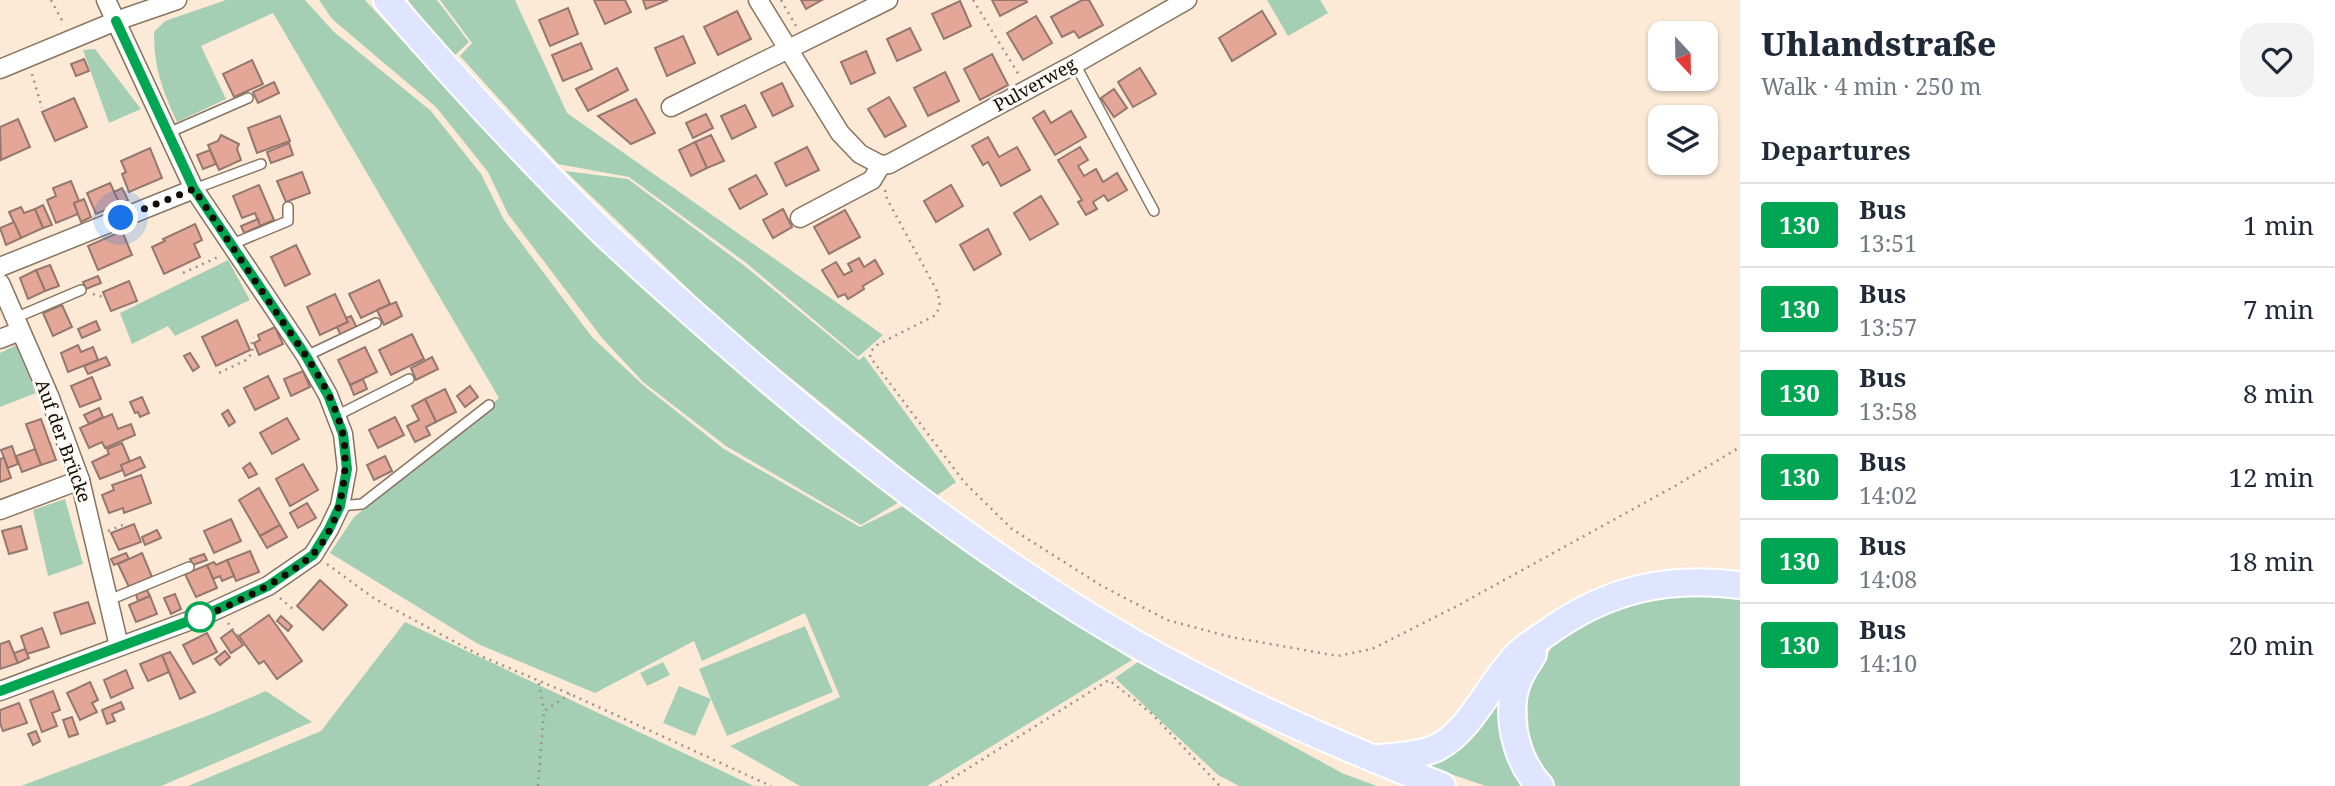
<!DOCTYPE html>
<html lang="en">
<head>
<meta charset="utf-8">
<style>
	:root { --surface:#fff; --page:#f2f2f3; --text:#1f2937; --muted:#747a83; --line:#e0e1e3 }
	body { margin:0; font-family:"Noto Serif",serif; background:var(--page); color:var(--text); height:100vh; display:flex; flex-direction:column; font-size:26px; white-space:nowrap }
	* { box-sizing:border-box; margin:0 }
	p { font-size:23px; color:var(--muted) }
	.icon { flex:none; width:38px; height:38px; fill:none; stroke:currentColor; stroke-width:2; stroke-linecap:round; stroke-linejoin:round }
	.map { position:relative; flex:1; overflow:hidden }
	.details { display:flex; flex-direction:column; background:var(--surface); width:595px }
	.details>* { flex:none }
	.badge { padding:0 14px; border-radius:5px; font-size:24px; line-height:46px }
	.needle { width:46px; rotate:158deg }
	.buttons { position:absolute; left:1648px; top:21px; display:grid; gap:14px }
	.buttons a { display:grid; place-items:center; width:70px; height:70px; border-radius:14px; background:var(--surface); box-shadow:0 2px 5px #0004; font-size:35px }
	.you { position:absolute; width:35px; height:35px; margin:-18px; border:5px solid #fff; border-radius:50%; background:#1a73e8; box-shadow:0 0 0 10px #1a73e833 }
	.map>.badge { position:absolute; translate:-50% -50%; box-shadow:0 0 0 4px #fff }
	h2 { padding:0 21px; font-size:26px; line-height:63px }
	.round { display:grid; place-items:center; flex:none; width:74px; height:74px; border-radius:21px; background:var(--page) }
	.overview { display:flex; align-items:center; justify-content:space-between; height:119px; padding:0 21px }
	h1 { font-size:33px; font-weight:800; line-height:52px }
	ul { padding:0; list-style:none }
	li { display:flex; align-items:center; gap:21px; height:84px; padding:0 21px; border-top:2px solid var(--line) }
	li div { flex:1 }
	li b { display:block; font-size:26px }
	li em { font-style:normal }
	li .badge { min-width:77px; font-weight:700; text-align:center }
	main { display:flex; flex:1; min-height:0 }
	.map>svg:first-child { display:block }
</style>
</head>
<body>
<main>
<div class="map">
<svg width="1740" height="786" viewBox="0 0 1740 786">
	<rect width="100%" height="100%" fill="#fcead7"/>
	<g fill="#a5cfb4">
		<path d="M 226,0 L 305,0 L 333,31 L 431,111 L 481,174 L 504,220 L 592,337 L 643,385 L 724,449 L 860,527 L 903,506 L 1132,660 L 927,786 L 800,786 L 730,746 L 840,697 L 805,613 L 702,661 L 694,641 L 595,693 L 478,644 L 330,553 L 354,517 L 499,398 L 273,13 L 201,46 L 226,99 L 177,122 C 162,89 154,68 154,32 L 165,21 Z"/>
		<polygon points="319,0 365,0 524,173 663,305 780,408 899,502 861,525 726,446 643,382 602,338 508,214 488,172 436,107 332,19"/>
		<polygon points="408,0 437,0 469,42 452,58"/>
		<polygon points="440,0 515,0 567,113 883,335 858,357 745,262 629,177 558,164 460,56 472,43"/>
		<polygon points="1267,0 1320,0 1328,13 1288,36"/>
		<polygon points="95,49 141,109 109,123 83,50"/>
		<polygon points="565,171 628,179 746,267 859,360 864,356 956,482 936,496 729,328"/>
		<polygon points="228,260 250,300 175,336 168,326 132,344 120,313"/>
		<polygon points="16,345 36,393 0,407 0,353"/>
		<polygon points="65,499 83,564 48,576 33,510"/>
		<polygon points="1722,594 1740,599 1740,786 1557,786 1548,780 1529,742 1527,685 1556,641 1599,613 1654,599"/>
		<polygon points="405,622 754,786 188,786 321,731"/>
		<polygon points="805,626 833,692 727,736 711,699 695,736 663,723 679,686 711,699 699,669"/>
		<polygon points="663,662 670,675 647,686 640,673"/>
		<polygon points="1138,662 1344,774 1377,786 1239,786 1218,775 1115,678"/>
		<path d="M 1506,678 C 1500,720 1496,751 1525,786 L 1486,786 L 1418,763 Z"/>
		<polygon points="266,691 312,722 161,786 21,786 212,714"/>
	</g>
	<g fill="#e4a797" stroke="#96776f" stroke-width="2">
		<polygon points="594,0 625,0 631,12 605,24"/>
		<polygon points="643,0 668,0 646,9"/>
		<polygon points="801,0 822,0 806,9"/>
		<polygon points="992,0 1026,0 1027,2 1000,16"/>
		<polygon points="1082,0 1089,0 1103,25 1079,38 1074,31 1062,37 1051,17"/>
		<polygon points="960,1 971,26 944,39 932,14"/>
		<polygon points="568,8 578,34 550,46 539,20"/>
		<polygon points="737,11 751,39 718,55 704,27"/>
		<polygon points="1262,11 1276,34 1232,61 1219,38"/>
		<polygon points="1036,16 1052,43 1023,60 1007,33"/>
		<polygon points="910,28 921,50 897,61 887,39"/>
		<polygon points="683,36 695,63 667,76 655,48"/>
		<polygon points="581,43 592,69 563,81 552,55"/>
		<polygon points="866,51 875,73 851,84 841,62"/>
		<polygon points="992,54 1008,85 980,100 964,69"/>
		<polygon points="84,59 89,71 76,76 71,64"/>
		<polygon points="252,60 263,84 234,97 223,74"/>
		<polygon points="617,68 628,90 588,111 576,89"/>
		<polygon points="1140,68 1156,94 1133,107 1118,82"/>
		<polygon points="945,72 959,101 928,116 914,88"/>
		<polygon points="274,82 279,93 258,103 253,92"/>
		<polygon points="782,83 793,106 773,116 761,93"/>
		<polygon points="1114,89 1127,108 1114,117 1101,98"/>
		<polygon points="889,97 906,126 885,137 868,109"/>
		<polygon points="74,98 87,127 55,141 42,112"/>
		<polygon points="636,99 655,133 631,144 598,116"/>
		<polygon points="745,105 756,127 732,139 721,116"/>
		<polygon points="1044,111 1051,123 1071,111 1086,137 1055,155 1033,118"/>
		<polygon points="706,114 713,128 693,138 686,123"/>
		<polygon points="280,116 290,141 257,153 248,128"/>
		<polygon points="18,119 30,147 1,160 0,127"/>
		<polygon points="221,135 239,144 237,149 241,160 219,170 208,145 218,141"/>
		<polygon points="711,135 724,161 707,168 695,142"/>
		<polygon points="988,137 999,157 1017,147 1030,170 1001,186 988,162 983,165 972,146"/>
		<polygon points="695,142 707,168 691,176 679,150"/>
		<polygon points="289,143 293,155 271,163 267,152"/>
		<polygon points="807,147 819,170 786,186 775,163"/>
		<polygon points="1080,147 1088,160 1078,166 1084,176 1096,169 1103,182 1117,173 1127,190 1108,201 1104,195 1093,202 1097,209 1086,215 1078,202 1082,200 1058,160"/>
		<polygon points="150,148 162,178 129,192 122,174 126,172 121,161"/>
		<polygon points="210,150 216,164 203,169 197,155"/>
		<polygon points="302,172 310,193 286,202 277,181"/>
		<polygon points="756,175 767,194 740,209 729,189"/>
		<polygon points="71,181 79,201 74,203 78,214 56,223 47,200 56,196 53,188"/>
		<polygon points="110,183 120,204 96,214 87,193"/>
		<polygon points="259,185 274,220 260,226 255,213 242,218 233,196"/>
		<polygon points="951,185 963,206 936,222 924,201"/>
		<polygon points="122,188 128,200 120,204 114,192"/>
		<polygon points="1041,196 1058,224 1030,240 1014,213"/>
		<polygon points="84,199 91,217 81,222 74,203"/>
		<polygon points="43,205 52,225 43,228 35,209"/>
		<polygon points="21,207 24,213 35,209 43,228 21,238 9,212"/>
		<polygon points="783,209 792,227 773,238 763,220"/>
		<polygon points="845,210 860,237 829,254 814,227"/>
		<polygon points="258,219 260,226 244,233 241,226"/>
		<polygon points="14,222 21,238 6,245 0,228"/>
		<polygon points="195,224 202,240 194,244 200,257 164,274 152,247 165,241 163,239"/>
		<polygon points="988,229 1001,254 974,270 960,245"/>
		<polygon points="122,231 132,255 98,270 88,246"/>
		<polygon points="296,245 310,274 285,286 271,257"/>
		<polygon points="859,258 864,267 875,260 883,274 863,286 864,289 848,299 845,294 838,297 822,270 836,262 844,275 852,271 848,264"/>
		<polygon points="50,265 59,286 45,291 36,270"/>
		<polygon points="36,270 45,291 28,299 20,278"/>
		<polygon points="98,276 101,283 86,289 83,282"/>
		<polygon points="379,280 390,304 361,318 349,294"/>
		<polygon points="129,281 137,301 111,311 103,292"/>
		<polygon points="335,294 348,322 320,335 307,307"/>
		<polygon points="396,302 402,316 384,325 377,310"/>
		<polygon points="62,305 72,327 53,336 43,313"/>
		<polygon points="351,316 357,328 341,336 337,327 348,322 346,318"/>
		<polygon points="237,320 250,350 216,366 202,337"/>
		<polygon points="96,321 100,330 82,338 78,329"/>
		<polygon points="275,327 283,344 259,355 254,343 260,340 258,335"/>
		<polygon points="412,334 424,359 391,375 379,350"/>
		<polygon points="78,345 81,352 93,347 98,360 68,372 61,353"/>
		<polygon points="365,347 377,372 350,385 338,360"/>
		<polygon points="190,353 199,367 193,371 184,356"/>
		<polygon points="106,357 110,365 88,374 84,366"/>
		<polygon points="432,357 438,369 416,380 411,368"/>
		<polygon points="303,371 310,387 291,396 284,379"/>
		<polygon points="268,376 279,398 255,410 244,388"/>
		<polygon points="92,377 101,399 80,407 71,386"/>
		<polygon points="363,379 367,389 354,395 350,385"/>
		<polygon points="470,386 478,397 465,407 457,396"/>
		<polygon points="445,389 456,412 436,422 425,399"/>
		<polygon points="142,397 149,413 140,417 138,412 135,413 130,402"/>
		<polygon points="425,399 436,422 426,427 430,435 415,442 407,426 419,420 412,406"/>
		<polygon points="99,408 103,417 89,424 84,415"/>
		<polygon points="228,410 235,422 229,426 222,414"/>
		<polygon points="112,414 118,429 131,424 135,435 105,448 102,442 89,448 80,428"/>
		<polygon points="395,417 404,435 378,448 369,430"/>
		<polygon points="287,418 299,439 272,454 260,433"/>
		<polygon points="41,419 56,460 41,465 26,424"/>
		<polygon points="122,443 130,462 121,465 123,470 100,479 92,462 109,454 107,449"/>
		<polygon points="12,446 18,464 8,468 1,450"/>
		<polygon points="35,449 41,465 22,472 16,456"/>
		<polygon points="385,456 392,471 374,480 367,465"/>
		<polygon points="140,457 145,467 125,476 121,465"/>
		<polygon points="4,458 11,478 0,482 0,459"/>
		<polygon points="250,463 257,474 249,478 243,468"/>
		<polygon points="303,464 318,490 290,506 276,479"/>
		<polygon points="141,475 151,503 124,513 123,508 109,513 102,495 114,490 112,485"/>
		<polygon points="259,488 280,525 260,536 239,500"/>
		<polygon points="307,503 316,518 298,528 290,513"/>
		<polygon points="231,519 241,541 214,553 204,531"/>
		<polygon points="134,524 141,542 119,550 111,533"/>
		<polygon points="280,525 287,537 267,548 260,536"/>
		<polygon points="21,526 27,549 9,554 2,531"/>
		<polygon points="157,530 161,538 145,545 142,537"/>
		<polygon points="250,551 259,572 236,581 227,560"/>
		<polygon points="126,553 129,559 114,565 111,559"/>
		<polygon points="142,553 152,577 129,587 118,564"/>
		<polygon points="204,554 207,560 193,565 190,559"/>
		<polygon points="227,560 234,576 222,581 220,576 213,579 207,565 214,562 216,565"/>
		<polygon points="207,565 217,588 196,597 185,574"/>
		<polygon points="320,580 347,605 323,630 297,606"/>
		<polygon points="147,590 150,596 138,601 136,594"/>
		<polygon points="175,594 181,609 171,614 164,598"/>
		<polygon points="150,596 157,614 136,622 129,605"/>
		<polygon points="88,602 95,623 61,634 54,613"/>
		<polygon points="269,615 302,661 277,679 264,661 259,664 239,636"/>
		<polygon points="281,616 292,626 288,631 277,621"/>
		<polygon points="42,628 49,647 27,654 21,636"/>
		<polygon points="232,630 243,645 231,653 221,638"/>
		<polygon points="207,633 217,652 193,664 183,645"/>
		<polygon points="9,641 18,663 0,669 0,644"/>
		<polygon points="25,649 29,658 18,663 14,653"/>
		<polygon points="225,651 230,657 220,665 215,659"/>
		<polygon points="170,652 195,692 180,699 162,655"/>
		<polygon points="162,655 169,672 148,681 140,664"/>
		<polygon points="126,670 133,688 111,698 104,680"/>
		<polygon points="90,682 98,700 92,703 97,712 80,720 67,693"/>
		<polygon points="53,691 60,710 52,713 57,726 42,732 30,700"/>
		<polygon points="121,702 124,709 112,714 115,721 107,724 102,710"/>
		<polygon points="19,703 27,723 3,731 0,723 0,710"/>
		<polygon points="72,717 78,734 69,737 63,720"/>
		<polygon points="36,731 40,741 33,745 28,734"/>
	</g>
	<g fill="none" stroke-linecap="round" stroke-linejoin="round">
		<g stroke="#88745f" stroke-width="12">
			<g id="lane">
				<polyline points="1075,64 1154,211"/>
				<polyline points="168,133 248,98"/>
				<polyline points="194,189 261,164"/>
				<polyline points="230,245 288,221 288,207"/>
				<polyline points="15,318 81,290"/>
				<polyline points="306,356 376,323"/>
				<polyline points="336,416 409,379"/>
				<polyline points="340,506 362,504 489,405"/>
				<polyline points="109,600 189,567"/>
			</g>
		</g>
		<g stroke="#88745f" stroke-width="21">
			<g id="street">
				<polyline points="758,0 840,133 860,154 881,165 889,164 1075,64 1187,0"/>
				<polyline points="0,69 116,21 177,0"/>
				<polyline points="671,107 888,0"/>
				<polyline points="800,218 872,180 881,165"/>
				<polyline points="0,267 194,189"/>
				<polyline points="0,283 50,398 80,480 119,646"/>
				<polyline points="0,339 20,331"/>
				<polyline points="0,510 80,480"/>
				<polyline points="0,691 205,615 268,586 313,555 329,529 340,506 347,469 343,434 328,395 306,356 194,189 106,0"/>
			</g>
		</g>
		<g stroke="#fff" stroke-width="30">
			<g id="primary">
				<path d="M 387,0 C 455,79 526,156 601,230 C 646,273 693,314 740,355 C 863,462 992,561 1134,643 C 1232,699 1336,745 1442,786"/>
				<path d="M 1533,654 C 1529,661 1523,669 1519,678 C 1504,712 1515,759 1540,786"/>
				<path d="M 1375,759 C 1395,756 1420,756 1438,747 C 1472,729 1490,682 1518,654 C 1526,646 1538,639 1548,632 C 1608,589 1667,576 1740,585"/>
			</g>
		</g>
		<g stroke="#a19384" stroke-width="2.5" stroke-dasharray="2 5" stroke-linecap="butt">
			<polyline points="51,0 64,24"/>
			<polyline points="781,0 796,26"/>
			<polyline points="973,0 1019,75"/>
			<polyline points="32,74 42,108"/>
			<path d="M 885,190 L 887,199 L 936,289 C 940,300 942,307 934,316 L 877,345 L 871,351 L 870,357 L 965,483 L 1012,529 L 1102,586 L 1167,620 L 1231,637 L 1338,656 L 1372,649 L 1457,606 L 1675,486 L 1740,447"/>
			<polyline points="183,273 218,257"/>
			<polyline points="93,294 103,297"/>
			<polyline points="219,373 246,360 253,352 251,345 254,337"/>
			<polyline points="108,531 125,524"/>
			<polyline points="327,564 375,599 483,657 570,694 771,786"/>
			<polyline points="280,598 295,611"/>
			<polyline points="228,623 240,639"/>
			<polyline points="539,683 544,711"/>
			<polyline points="538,786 544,711 570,694"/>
			<polyline points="940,786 1109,680 1152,714 1220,786"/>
		</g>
		<use href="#lane" stroke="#fff" stroke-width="9"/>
		<use href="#street" stroke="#fff" stroke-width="18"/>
		<use href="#primary" stroke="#dfe5fe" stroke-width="26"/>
	</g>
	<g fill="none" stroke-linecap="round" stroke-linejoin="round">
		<g stroke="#fff" stroke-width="16">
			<polyline id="line" points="0,691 205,615 268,586 313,555 329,529 340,506 347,469 343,434 328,395 306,356 194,189 116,21"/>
		</g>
		<use href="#line" stroke="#00a651" stroke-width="10"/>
		<path stroke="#140c05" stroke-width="7" stroke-dasharray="0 12.6" d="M 121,218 L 194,189 C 220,229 247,269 274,309 C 300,348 333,389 343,435 C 350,472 340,528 312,555 C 289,577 230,607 200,617"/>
	</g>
	<circle fill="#fff" stroke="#00a651" stroke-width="3.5" cx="200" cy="617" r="14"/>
	<g text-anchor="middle" stroke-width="6" stroke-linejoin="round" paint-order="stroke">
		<g font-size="18" fill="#140c05" stroke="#fefaf5">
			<text transform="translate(1035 85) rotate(-29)" y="6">Pulverweg</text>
			<text transform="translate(63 441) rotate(70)" y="6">Auf der Brücke</text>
		</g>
	</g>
</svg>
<div class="buttons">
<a><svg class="needle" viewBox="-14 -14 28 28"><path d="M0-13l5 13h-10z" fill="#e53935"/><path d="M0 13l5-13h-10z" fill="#747a83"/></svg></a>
<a><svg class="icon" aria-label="layers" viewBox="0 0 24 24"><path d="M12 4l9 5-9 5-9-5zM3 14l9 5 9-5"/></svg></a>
</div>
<div class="you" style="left:121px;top:218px"></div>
</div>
<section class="details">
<div class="overview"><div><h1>Uhlandstraße</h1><p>Walk · 4 min · 250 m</p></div><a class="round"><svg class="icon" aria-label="heart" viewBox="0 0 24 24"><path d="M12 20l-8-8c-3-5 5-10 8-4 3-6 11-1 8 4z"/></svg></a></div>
<h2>Departures</h2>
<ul>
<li><span class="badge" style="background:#00a651;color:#fff">130</span><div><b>Bus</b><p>13:51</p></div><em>1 min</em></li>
<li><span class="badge" style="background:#00a651;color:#fff">130</span><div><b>Bus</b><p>13:57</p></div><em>7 min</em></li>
<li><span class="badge" style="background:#00a651;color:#fff">130</span><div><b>Bus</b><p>13:58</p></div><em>8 min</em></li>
<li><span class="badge" style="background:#00a651;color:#fff">130</span><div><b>Bus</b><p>14:02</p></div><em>12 min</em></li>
<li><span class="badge" style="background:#00a651;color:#fff">130</span><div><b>Bus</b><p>14:08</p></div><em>18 min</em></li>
<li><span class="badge" style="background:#00a651;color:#fff">130</span><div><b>Bus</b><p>14:10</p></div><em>20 min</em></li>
</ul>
</section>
</main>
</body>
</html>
